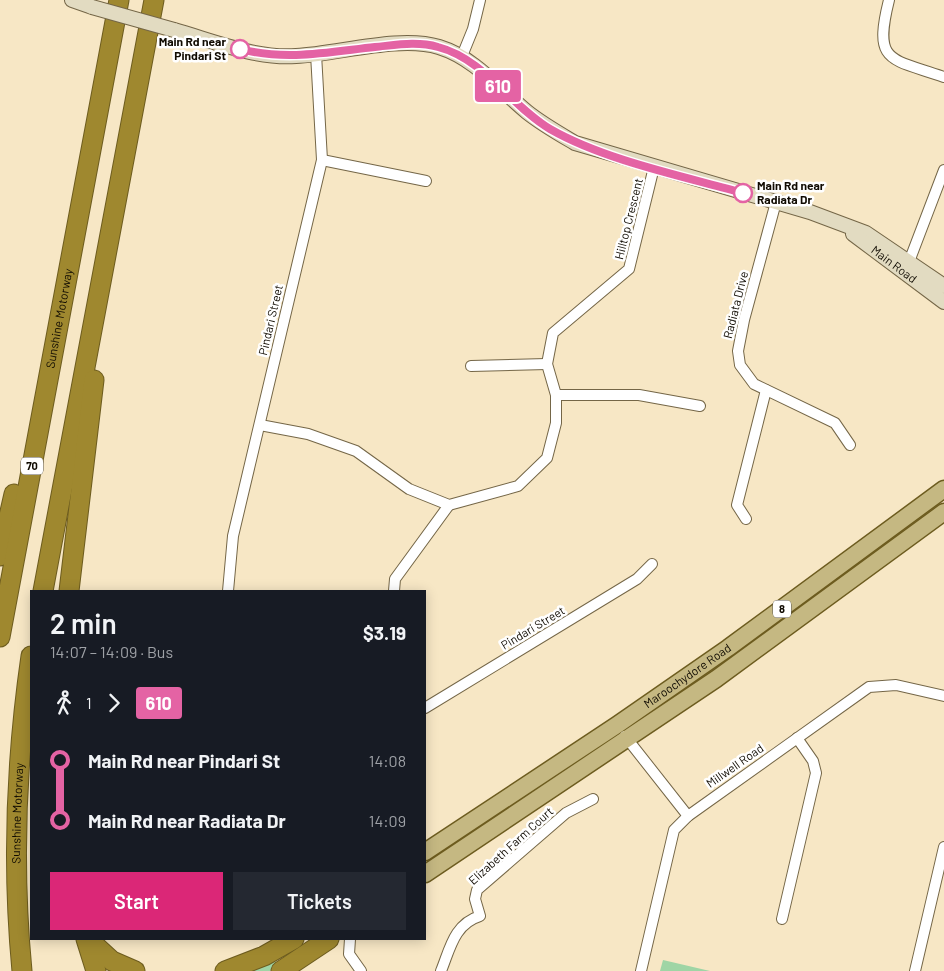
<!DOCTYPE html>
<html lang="en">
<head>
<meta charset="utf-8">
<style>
	:root { --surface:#171b24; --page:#242831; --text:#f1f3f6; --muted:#9ea1a6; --accent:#db2777 }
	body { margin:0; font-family:Barlow,sans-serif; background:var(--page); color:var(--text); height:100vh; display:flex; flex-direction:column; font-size:19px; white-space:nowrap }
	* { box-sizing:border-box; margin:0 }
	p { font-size:16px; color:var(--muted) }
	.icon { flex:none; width:28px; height:28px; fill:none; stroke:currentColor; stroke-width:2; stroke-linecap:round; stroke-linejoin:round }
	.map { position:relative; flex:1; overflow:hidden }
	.details { position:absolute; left:30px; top:590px; width:396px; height:350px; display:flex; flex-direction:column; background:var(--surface); border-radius:0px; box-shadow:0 2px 12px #0003 }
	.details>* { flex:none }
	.badge { padding:0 10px; border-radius:4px; font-size:18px; line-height:32px }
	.map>.badge { position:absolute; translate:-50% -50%; box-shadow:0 0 0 2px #fff }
	.legs { display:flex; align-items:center; gap:8px; height:55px; padding:0 20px; font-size:16px }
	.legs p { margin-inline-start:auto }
	.headline { display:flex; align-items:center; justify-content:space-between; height:85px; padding:0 20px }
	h1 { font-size:28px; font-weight:600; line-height:38px }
	.action { display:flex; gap:10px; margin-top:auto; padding:10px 20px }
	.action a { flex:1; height:58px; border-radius:0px; background:var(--accent); color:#fff; font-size:20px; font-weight:600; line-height:58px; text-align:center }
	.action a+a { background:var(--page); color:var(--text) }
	ul { padding:0 20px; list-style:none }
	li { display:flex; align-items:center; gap:18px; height:60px; font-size:19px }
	li i { display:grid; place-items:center; width:8px; height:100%; margin:0 6px; background:currentColor }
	li i::after { content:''; width:12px; height:12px; margin:-6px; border:4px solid; border-radius:50%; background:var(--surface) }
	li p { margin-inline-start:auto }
	li:first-child i { background:linear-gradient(#0000 50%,currentColor 0) }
	li:last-child i { background:linear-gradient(currentColor 50%,#0000 0) }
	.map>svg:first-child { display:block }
</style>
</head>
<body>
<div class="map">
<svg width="944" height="971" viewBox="0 0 944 971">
	<rect width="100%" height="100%" fill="#f7e7c5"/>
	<g fill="#9fd5a5">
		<polygon points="663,960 710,971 660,971"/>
		<polygon points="273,961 277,962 277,966 270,971 252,971"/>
	</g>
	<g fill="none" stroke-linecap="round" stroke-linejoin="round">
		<g stroke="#746647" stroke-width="12">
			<g id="street">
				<path d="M 889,0 C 873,64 890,58 944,77"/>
				<polyline points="462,56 473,29 480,0"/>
				<polyline points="322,160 426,181"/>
				<polyline points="776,202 744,320 738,351 740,365 754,384 835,423 850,445"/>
				<polyline points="907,267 944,170"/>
				<polyline points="471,366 547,364"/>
				<polyline points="556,395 639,395 700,406"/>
				<polyline points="260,425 308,434 356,451 409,489 449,505 518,486 547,458 556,423 556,395 547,364 553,333 629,269 654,167"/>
				<polyline points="746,519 737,505 766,390"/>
				<polyline points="228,591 233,536 322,160 316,54"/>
				<polyline points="394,591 395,579 449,505"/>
				<polyline points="425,708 637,579 652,564"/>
				<polyline points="625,736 688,816"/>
				<polyline points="782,919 816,773 813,761 797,738"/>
				<polyline points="350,939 349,954 361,971"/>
				<path d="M 441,971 C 450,949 454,924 480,916 L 475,899 L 477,890 L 566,813 L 593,799"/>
				<polyline points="641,971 674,830 688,816 869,687 896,685 944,696"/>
				<polyline points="915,971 944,847"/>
			</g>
		</g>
		<g stroke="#746647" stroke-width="16">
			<g id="secondary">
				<polyline points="72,0 92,7"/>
				<path d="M 174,30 C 213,41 256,59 296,56 C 339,54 399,35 439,47 C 475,58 499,89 527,112 C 542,124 558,133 575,143 L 810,212 L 866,233 L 944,286"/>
				<path id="s1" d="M 853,234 L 944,302"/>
			</g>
		</g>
		<g stroke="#6d5c1f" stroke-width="19">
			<g id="primary">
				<path id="s2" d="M 425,852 L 617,725 L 728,648 L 944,489"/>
				<polyline points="425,874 716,679 944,512"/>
			</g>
		</g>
		<g stroke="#6d5c1f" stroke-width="21">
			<g id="highway">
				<polyline points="0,556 14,494"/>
				<polyline points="43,591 154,0"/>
				<polyline points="69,591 94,380"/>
				<path id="s3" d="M 0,637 L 119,0"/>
				<polyline points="86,939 96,971"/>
				<polyline points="88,939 112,961 135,971"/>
				<path id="s4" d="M 22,971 C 12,866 16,760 31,656"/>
				<polyline points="225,971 264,956 294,939"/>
				<polyline points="281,971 329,939"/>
			</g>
		</g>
		<use href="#street" stroke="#fff" stroke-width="10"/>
		<use href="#secondary" stroke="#e2dbc1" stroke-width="14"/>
		<use href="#primary" stroke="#c5b882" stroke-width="16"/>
		<use href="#highway" stroke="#9f882f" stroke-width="19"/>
		<g stroke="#746647" stroke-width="16" stroke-linecap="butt">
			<polyline id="secondary-bridge" points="92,7 174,30"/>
		</g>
		<use href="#secondary-bridge" stroke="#e2dbc1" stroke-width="14"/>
	</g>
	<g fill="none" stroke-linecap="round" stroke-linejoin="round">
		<g stroke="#fff" stroke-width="11">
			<path id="line-1" d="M 240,49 C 286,61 329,52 375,47 C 396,45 417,41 438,47 C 484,59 511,106 550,129 C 604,160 682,176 743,193"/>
		</g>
		<use href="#line-1" stroke="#e463a4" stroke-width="8"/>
	</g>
	<g fill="#fff" stroke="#e463a4" stroke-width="2.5">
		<circle cx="240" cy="49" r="9"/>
		<circle cx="743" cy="193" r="9"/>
	</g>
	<g text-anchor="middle" stroke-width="5" stroke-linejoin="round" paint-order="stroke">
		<g fill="#fff" stroke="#58544e" stroke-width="1">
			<rect x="21" y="457.5" width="22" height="17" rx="4"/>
			<rect x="773" y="600.5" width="18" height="17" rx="4"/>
		</g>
		<g font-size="11" font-weight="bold" fill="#100b02">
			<text x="32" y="470">70</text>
			<text x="782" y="613">8</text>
		</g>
		<g font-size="12" font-weight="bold" fill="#100b02" stroke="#fff" text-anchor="end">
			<text x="226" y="46">Main Rd near<tspan x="226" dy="14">Pindari St</tspan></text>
			<text x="757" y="190" text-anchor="start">Main Rd near<tspan x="757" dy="14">Radiata Dr</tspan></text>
		</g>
		<g font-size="12" fill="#100b02" stroke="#fff">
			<text transform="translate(629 219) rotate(-76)" y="4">Hilltop Crescent</text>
			<text dy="4" stroke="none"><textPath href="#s1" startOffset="51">Main Road</textPath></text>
			<text transform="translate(736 305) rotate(-76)" y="4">Radiata Drive</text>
			<text dy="4" stroke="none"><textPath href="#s3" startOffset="324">Sunshine Motorway</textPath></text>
			<text transform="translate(271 320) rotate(-77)" y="4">Pindari Street</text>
			<text transform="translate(533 628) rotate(-31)" y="4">Pindari Street</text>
			<text dy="4" stroke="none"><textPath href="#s2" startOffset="316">Maroochydore Road</textPath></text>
			<text transform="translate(735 766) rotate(-35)" y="4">Millwell Road</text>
			<text dy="4" stroke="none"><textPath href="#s4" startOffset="158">Sunshine Motorway</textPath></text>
			<text transform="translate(511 846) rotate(-42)" y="4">Elizabeth Farm Court</text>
		</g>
	</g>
</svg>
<b class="badge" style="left:498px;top:86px;background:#e463a4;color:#fff">610</b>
<section class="details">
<div class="headline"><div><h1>2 min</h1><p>14:07 – 14:09 · Bus</p></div><b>$3.19</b></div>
<div class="legs"><svg class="icon" aria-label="walk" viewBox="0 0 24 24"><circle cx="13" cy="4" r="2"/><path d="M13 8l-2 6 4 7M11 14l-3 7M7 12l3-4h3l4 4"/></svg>1<svg class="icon" aria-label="forward" viewBox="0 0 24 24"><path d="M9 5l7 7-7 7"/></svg><b class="badge" style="background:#e463a4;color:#fff">610</b></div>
<ul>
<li><i style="color:#e463a4"></i><b>Main Rd near Pindari St</b><p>14:08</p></li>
<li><i style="color:#e463a4"></i><b>Main Rd near Radiata Dr</b><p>14:09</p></li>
</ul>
<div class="action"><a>Start</a><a>Tickets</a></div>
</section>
</div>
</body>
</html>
